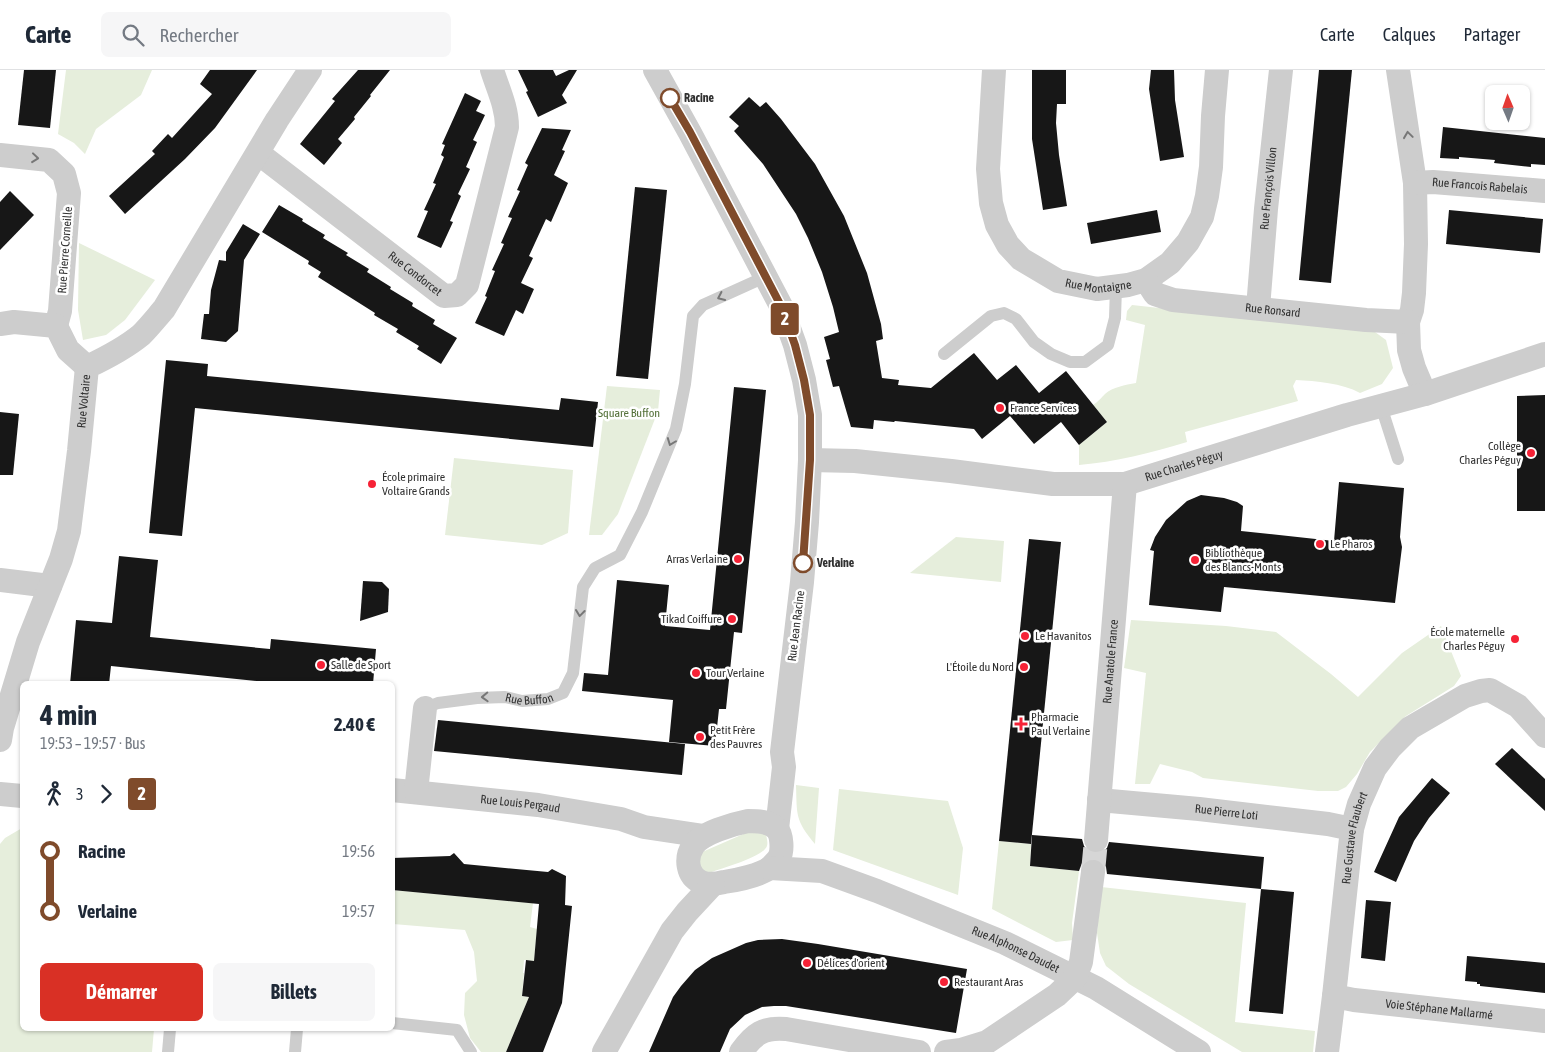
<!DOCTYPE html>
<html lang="fr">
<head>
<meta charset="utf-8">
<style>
	:root { --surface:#fff; --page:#f6f6f7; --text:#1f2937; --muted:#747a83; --line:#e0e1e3; --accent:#d93025 }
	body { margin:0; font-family:"Asap Condensed",sans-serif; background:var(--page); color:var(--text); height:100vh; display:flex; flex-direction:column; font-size:19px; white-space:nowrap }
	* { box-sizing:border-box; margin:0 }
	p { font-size:16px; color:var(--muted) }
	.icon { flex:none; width:28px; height:28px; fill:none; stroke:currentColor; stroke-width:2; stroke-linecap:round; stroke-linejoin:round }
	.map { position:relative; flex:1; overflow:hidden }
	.side { position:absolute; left:20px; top:611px; width:375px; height:350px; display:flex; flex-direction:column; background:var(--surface); border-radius:8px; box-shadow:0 1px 4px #0004 }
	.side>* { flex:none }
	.badge { padding:0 10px; border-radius:4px; font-size:18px; line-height:32px }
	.needle { width:32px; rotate:358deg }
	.tools { position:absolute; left:1485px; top:15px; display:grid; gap:10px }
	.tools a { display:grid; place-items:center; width:45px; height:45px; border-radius:8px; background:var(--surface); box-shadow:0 1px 4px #0004; font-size:25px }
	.map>.badge { position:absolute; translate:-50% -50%; box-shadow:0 0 0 2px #fff }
	.legs { display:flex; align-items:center; gap:8px; height:55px; padding:0 20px; font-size:16px }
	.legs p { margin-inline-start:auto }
	.summary { display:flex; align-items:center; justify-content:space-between; height:85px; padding:0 20px }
	h1 { font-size:28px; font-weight:700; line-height:38px }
	.action { display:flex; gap:10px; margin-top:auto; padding:10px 20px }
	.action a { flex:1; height:58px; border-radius:8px; background:var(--accent); color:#fff; font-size:20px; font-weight:700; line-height:58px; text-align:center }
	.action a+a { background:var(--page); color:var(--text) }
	ul { padding:0 20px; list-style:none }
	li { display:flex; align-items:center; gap:18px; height:60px; font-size:19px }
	li i { display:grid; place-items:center; width:8px; height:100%; margin:0 6px; background:currentColor }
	li i::after { content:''; width:12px; height:12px; margin:-6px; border:4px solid; border-radius:50%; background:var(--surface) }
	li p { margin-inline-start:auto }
	li:first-child i { background:linear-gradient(#0000 50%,currentColor 0) }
	li:last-child i { background:linear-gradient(currentColor 50%,#0000 0) }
	header { display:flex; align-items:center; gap:30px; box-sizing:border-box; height:70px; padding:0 25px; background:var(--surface); border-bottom:1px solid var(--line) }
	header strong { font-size:24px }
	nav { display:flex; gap:28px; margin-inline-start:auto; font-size:18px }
	.search { width:350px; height:45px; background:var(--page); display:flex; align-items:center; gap:12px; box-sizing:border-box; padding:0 18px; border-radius:8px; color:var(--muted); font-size:19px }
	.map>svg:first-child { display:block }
</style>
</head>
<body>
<header>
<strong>Carte</strong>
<div class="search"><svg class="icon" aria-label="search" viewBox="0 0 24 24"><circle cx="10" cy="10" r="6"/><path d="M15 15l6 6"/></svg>Rechercher</div>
<nav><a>Carte</a><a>Calques</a><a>Partager</a></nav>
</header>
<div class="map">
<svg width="1545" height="982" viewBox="0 0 1545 982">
	<rect width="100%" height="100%" fill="#fff"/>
	<g fill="#e6eedc">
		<polygon points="66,0 152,0 141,25 96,59 85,84 74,73 58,64"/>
		<polygon points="79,173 155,210 125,250 106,265 83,270 78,240"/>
		<path d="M 1132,235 L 1375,262 L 1386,270 L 1393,298 L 1382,314 L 1360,323 C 1342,313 1316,311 1296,310 L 1293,316 L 1298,331 L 1185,362 L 1187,372 C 1151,383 1115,392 1079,395 L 1079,375 L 1107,352 L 1093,335 C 1099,331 1101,328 1105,324 C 1113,317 1125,315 1136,313 L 1145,255 L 1126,250 L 1127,241 Z"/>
		<polygon points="607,316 660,320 658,341 618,444 602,465 589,465"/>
		<polygon points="454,388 573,400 568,463 542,475 445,465"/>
		<polygon points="956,467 1004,471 1001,512 910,503"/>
		<polygon points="1131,550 1226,556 1276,562 1331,604 1358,627 1402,583 1441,556 1461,606 1454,616 1406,646 1370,682 1357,704 1346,717 1338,721 1318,721 1203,708 1192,702 1160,694 1150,714 1135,714 1146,603 1124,598"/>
		<path d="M 796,715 L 819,718 L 815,774 C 795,750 797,745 796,715 Z"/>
		<polygon points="839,719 948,731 963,778 958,825 833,780"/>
		<polygon points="22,758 22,959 154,959 152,982 0,982 0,774 5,768"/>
		<path d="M 748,762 L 766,764 C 767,770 769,775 765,779 C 757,789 719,799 706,804 L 696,798 L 700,783 Z"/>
		<polygon points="999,771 1031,774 1030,796 1079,801 1072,853 1073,870 1056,872 992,839"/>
		<polygon points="1101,817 1246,833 1235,952 1315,961 1313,982 1242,982 1129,914 1106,896 1100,883 1097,863"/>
		<polygon points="392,820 533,833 530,857 537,859 534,891 524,890 523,903 524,903 522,926 529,927 506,982 481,982 470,968 464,945 465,923 477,911 474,882 465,860 393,854"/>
	</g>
	<g fill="#171717">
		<polygon points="24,0 56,0 50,58 18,55"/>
		<polygon points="210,0 257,0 215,58 185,89 125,144 109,126 155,84 152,81 168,64 172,68 212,24 200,14"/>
		<polygon points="358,0 390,0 370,25 371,26 354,47 355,49 338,69 342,73 324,95 300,74 335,31 332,29"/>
		<polygon points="518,0 553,0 556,6 569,0 577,0 562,25 567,33 538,47 526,22 528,21"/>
		<polygon points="1032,0 1066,0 1066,34 1057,34 1056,53 1059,85 1067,136 1043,140 1032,69"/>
		<polygon points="1151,0 1174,0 1175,30 1184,87 1160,91 1149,19"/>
		<polygon points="1319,0 1352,0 1331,213 1299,210"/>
		<polygon points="465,23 481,31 476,41 485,45 473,70 477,72 466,97 470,99 458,124 461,126 450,151 453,152 441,178 417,167 428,141 424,140 436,114 433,113 444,87 441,85 445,75 442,74"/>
		<polygon points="749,27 760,37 766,32 781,49 815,94 844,146 867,203 881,254 883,269 876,271 882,308 899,310 898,315 931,318 974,283 997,310 1016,295 1039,323 1066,301 1107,352 1079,375 1061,352 1034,374 1010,346 982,369 974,359 895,351 894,352 874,350 873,359 851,357 839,316 833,317 826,290 830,289 824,267 839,262 833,237 822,202 808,168 796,144 763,94 734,61 739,56 729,47"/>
		<polygon points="1443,57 1545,68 1545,95 1531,94 1531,97 1494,93 1495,90 1459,87 1459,89 1440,88"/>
		<polygon points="542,58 571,60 562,80 565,81 554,105 568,113 551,152 546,149 529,186 533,188 521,213 534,219 523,244 516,240 504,266 475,253 487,227 485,226 495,201 492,200 504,174 501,173 512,148 508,147 520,121 517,120 528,95 525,93"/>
		<polygon points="635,117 667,120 648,309 616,306"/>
		<polygon points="10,121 34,145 0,180 0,132"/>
		<polygon points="279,135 303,149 302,151 325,165 323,168 348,183 346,185 369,199 367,202 391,217 390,219 413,233 412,236 435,250 433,254 457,268 441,294 417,279 419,276 396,262 398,259 374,245 375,243 318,207 321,202 308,194 309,191 262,162"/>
		<polygon points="1157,140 1161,162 1091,174 1087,153"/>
		<polygon points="1449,140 1543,149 1540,183 1446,174"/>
		<polygon points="243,154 260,164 244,190 238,261 226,272 201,269 204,244 209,244 211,220 219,190 226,191 226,182"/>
		<polygon points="166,290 208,294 207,306 559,340 561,328 598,332 593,377 195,338 182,466 149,463"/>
		<polygon points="734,317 766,320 742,563 734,562 726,639 719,639 715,676 669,672 673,630 582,621 584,603 608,605 617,510 669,515 665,556 710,560"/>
		<polygon points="1545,325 1545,441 1517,441 1517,326"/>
		<polygon points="0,342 19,344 13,405 0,405"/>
		<polygon points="1339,412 1404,418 1400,467 1402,477 1395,533 1224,517 1221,542 1149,535 1154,481 1150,480 1155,467 1166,450 1187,431 1201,425 1224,428 1237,432 1243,436 1241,461 1334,471"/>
		<polygon points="1029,469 1061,472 1031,774 999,771"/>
		<polygon points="119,486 158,490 150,567 270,579 271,569 376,579 373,614 266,614 266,612 111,596 109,614 70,614 76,550 112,553"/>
		<polygon points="363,511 382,512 389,519 388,542 360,551"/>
		<polygon points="438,650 685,674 682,705 434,681"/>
		<polygon points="1512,678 1545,709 1545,741 1495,694"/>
		<polygon points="1432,708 1450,723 1429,748 1414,771 1396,812 1374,802 1399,747"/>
		<polygon points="1032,765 1082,769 1084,776 1088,781 1094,784 1102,782 1107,778 1109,772 1264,787 1261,819 1107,804 1106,797 1102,791 1094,788 1088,789 1082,793 1079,801 1030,796"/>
		<polygon points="454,783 464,794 548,802 552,799 566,806 565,835 572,836 562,933 543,982 506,982 529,927 522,926 526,890 534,891 539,834 392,820 392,788 450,786"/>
		<polygon points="1261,819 1294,822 1283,944 1249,941"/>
		<polygon points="1366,830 1391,832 1385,891 1361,888"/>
		<polygon points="782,869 818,874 967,899 956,963 786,936 774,936 762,937 745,945 730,959 720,982 649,982 673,927 681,916 695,900 712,888 746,873 758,870"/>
		<polygon points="1467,886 1545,893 1545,923 1480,916 1480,914 1477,914 1477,912 1465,911"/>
	</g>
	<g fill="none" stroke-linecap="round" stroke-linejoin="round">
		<polyline stroke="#d6d6d6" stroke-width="24" stroke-dasharray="24 12" stroke-linecap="butt" points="1093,802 1096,770"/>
		<g stroke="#cdcdcd" stroke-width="12">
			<polyline points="944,284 991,246 1004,243 1016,249 1034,272 1051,284 1070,292 1085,292 1108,275 1115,248 1116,217"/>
			<polyline points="1381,336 1398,389"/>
			<path id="s1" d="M 425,638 L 438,633 L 477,628 L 505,627 L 522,631 L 548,629 L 563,623 L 573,603 L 583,517 L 595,498 L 620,485 L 642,442 L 676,359 L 685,314 L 693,246 L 703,235 L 765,207"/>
			<polyline points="392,953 457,960 471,982"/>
			<polyline points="168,982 170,959"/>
			<polyline points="295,982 297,959"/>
		</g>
		<g stroke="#cdcdcd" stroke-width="24">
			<polyline points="655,0 690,63 781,236 795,275 804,310 810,345 810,390 807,452 802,512 782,682 784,697 777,759"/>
			<path id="s2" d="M 994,0 L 988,99 L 991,133 L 997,155 L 1008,175 L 1021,189 L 1058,211 L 1097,219 L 1128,215 L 1146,210 L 1170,193 L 1188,172 L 1202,147 L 1207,126 L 1211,97 L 1213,46 L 1217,0"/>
			<polyline points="1398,0 1415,113 1416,174 1414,223 1412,240 1408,252 1409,280 1414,298 1425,324"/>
			<path id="s3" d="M 258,83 L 444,226 L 457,225 L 467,215 L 507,57 C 507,37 498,19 492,0"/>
			<polyline points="0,85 49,90 64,104 69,123 60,241 56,256"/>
			<path id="s4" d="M 1415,113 L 1433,112 L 1545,121"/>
			<path id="s5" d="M 1146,210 L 1155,224 L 1173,230 L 1366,250 L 1408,252"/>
			<path id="s6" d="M 1258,238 L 1266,139 L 1281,0"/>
			<polyline points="0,254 14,252 56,256 68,280 87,297"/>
			<path id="s7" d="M 810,390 L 855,391 L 951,401 L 1053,414 L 1125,414 L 1347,345 L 1425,324 L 1545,284"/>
			<polyline points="0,510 50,516"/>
			<path id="s8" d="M 0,670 L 2,658 L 28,572 L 61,489 L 69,461 L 79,381 L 87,297 C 106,288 124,279 141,265 C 149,257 157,247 164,239 L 277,50 L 310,0"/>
			<path id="s9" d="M 392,720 L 538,735 L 621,749 L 644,757 L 704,766"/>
			<polyline points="416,722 425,638"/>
			<polyline points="0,724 22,726"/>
			<path id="s10" d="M 1099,730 L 1199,739 L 1328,754 L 1352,759"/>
			<path d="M 748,751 C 757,751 770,751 777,759 C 782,765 783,781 779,788 C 777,791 773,795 771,797 C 761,805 737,810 724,812 C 716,814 708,815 701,812 C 687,806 685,788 693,776 C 701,763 733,754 748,751 Z"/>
			<path id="s11" d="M 1096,770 L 1125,414"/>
			<path id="s12" d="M 770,798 L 822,801 L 877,821 L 1005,873 L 1096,918 L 1199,982"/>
			<path id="s13" d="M 1334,926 L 1354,930 L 1545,951"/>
			<polyline points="604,982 672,861 687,842 713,814"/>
			<path d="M 741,982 C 754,964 763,957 786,959 L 919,982"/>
			<polyline points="946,982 961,980 987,972 1057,925 1075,908 1081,892 1093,802"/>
			<path id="s14" d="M 1327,982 L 1334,926 L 1352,759 L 1359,734 L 1375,698 L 1390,678 L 1410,658 L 1465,626 L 1481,621 L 1490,620 L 1518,636 L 1545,666"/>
		</g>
	</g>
	<defs><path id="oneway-chevron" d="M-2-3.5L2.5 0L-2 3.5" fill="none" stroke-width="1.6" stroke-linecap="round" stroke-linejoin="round" transform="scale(1.25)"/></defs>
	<g stroke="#777">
		<use href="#oneway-chevron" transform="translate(1408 65) rotate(-98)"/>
		<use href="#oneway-chevron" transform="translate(35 88) rotate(6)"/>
		<use href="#oneway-chevron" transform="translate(721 227) rotate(155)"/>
		<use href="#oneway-chevron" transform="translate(671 372) rotate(111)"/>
		<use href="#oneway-chevron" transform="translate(580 543) rotate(97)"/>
		<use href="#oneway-chevron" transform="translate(485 627) rotate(178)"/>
	</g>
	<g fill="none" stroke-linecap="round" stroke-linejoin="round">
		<g stroke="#fff" stroke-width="11">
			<polyline id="line-1" points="670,28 690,62 781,236 795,275 804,310 810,345 810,390 803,493"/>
		</g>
		<use href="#line-1" stroke="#7f4b2b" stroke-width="8"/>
	</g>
	<g fill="#fff" stroke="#7f4b2b" stroke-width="2.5">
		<circle cx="670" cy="28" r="9"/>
		<circle cx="803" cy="493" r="9"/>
	</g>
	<g fill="#f62236" stroke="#fff" stroke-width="2">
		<circle cx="1000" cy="338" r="5"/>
		<circle cx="1531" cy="383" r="5"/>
		<circle cx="372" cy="414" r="5"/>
		<circle cx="1320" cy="474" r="5"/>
		<circle cx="738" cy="489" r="5"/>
		<circle cx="1195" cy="490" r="5"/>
		<circle cx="732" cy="549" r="5"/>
		<circle cx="1025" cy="566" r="5"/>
		<circle cx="1515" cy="569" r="5"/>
		<circle cx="321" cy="595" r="5"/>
		<circle cx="1024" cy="597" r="5"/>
		<circle cx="696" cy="603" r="5"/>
		<path d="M1018.5 646.5h5v5h5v5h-5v5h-5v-5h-5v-5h5z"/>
		<circle cx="700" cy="667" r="5"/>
		<circle cx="807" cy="893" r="5"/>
		<circle cx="944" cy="912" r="5"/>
	</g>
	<g text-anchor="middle" stroke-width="5" stroke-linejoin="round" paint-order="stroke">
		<g font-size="12" font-weight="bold" fill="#303030" stroke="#fff" text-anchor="start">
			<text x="684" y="32">Racine</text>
			<text x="817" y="497">Verlaine</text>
		</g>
		<g font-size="12" fill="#303030" stroke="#fff">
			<text dy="4" stroke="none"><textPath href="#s4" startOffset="65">Rue Francois Rabelais</textPath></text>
			<text dy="4" stroke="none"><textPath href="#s6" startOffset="120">Rue François Villon</textPath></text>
			<text transform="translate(65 180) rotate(-86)" y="4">Rue Pierre Corneille</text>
			<text dy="4" stroke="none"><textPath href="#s3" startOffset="198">Rue Condorcet</textPath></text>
			<text dy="4" stroke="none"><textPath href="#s2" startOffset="282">Rue Montaigne</textPath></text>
			<text dy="4" stroke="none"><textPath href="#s5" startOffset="136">Rue Ronsard</textPath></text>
			<text dy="4" stroke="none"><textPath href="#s8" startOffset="351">Rue Voltaire</textPath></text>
			<text dy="4" stroke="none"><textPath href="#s7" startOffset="378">Rue Charles Péguy</textPath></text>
			<text transform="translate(796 556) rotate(-83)" y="4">Rue Jean Racine</text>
			<text dy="4" stroke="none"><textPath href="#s11" startOffset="179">Rue Anatole France</textPath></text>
			<text dy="4" stroke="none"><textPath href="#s1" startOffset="106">Rue Buffon</textPath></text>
			<text dy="4" stroke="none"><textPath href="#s9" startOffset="129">Rue Louis Pergaud</textPath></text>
			<text dy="4" stroke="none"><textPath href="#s10" startOffset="128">Rue Pierre Loti</textPath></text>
			<text dy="4" stroke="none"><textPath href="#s14" startOffset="216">Rue Gustave Flaubert</textPath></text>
			<text dy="4" stroke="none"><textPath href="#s12" startOffset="261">Rue Alphonse Daudet</textPath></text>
			<text dy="4" stroke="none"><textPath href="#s13" startOffset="106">Voie Stéphane Mallarmé</textPath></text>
		</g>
		<g font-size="12" fill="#303030" stroke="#fff" text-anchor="start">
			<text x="1010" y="342">France Services</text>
			<text x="1521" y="380" text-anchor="end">Collège<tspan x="1521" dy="14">Charles Péguy</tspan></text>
			<text x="382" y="411">École primaire<tspan x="382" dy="14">Voltaire Grands</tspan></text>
			<text x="1330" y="478">Le Pharos</text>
			<text x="1205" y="487">Bibliothèque<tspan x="1205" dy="14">des Blancs-Monts</tspan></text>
			<text x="728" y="493" text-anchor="end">Arras Verlaine</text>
			<text x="722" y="553" text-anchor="end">Tikad Coiffure</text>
			<text x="1505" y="566" text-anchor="end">École maternelle<tspan x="1505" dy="14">Charles Péguy</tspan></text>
			<text x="1035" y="570">Le Havanitos</text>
			<text x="331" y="599">Salle de Sport</text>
			<text x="1014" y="601" text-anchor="end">L'Étoile du Nord</text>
			<text x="706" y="607">Tour Verlaine</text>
			<text x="1031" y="651">Pharmacie<tspan x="1031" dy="14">Paul Verlaine</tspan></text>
			<text x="710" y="664">Petit Frère<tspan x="710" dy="14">des Pauvres</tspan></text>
			<text x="817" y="897">Délices d'orient</text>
			<text x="954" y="916">Restaurant Aras</text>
		</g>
		<g font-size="12" fill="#537038" stroke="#fff">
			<text x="629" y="347">Square Buffon</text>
		</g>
	</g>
</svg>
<div class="tools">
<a><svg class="needle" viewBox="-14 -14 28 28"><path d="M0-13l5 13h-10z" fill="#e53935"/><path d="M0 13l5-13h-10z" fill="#747a83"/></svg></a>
</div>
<b class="badge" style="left:785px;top:249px;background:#7f4b2b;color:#fff">2</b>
<section class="side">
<div class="summary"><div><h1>4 min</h1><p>19:53 – 19:57 · Bus</p></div><b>2.40 €</b></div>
<div class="legs"><svg class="icon" aria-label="walk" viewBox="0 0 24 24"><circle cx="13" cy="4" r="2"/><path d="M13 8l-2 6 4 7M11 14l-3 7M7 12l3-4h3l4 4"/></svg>3<svg class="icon" aria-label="forward" viewBox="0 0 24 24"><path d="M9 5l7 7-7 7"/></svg><b class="badge" style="background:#7f4b2b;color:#fff">2</b></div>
<ul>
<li><i style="color:#7f4b2b"></i><b>Racine</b><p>19:56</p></li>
<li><i style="color:#7f4b2b"></i><b>Verlaine</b><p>19:57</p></li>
</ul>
<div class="action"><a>Démarrer</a><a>Billets</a></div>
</section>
</div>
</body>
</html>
